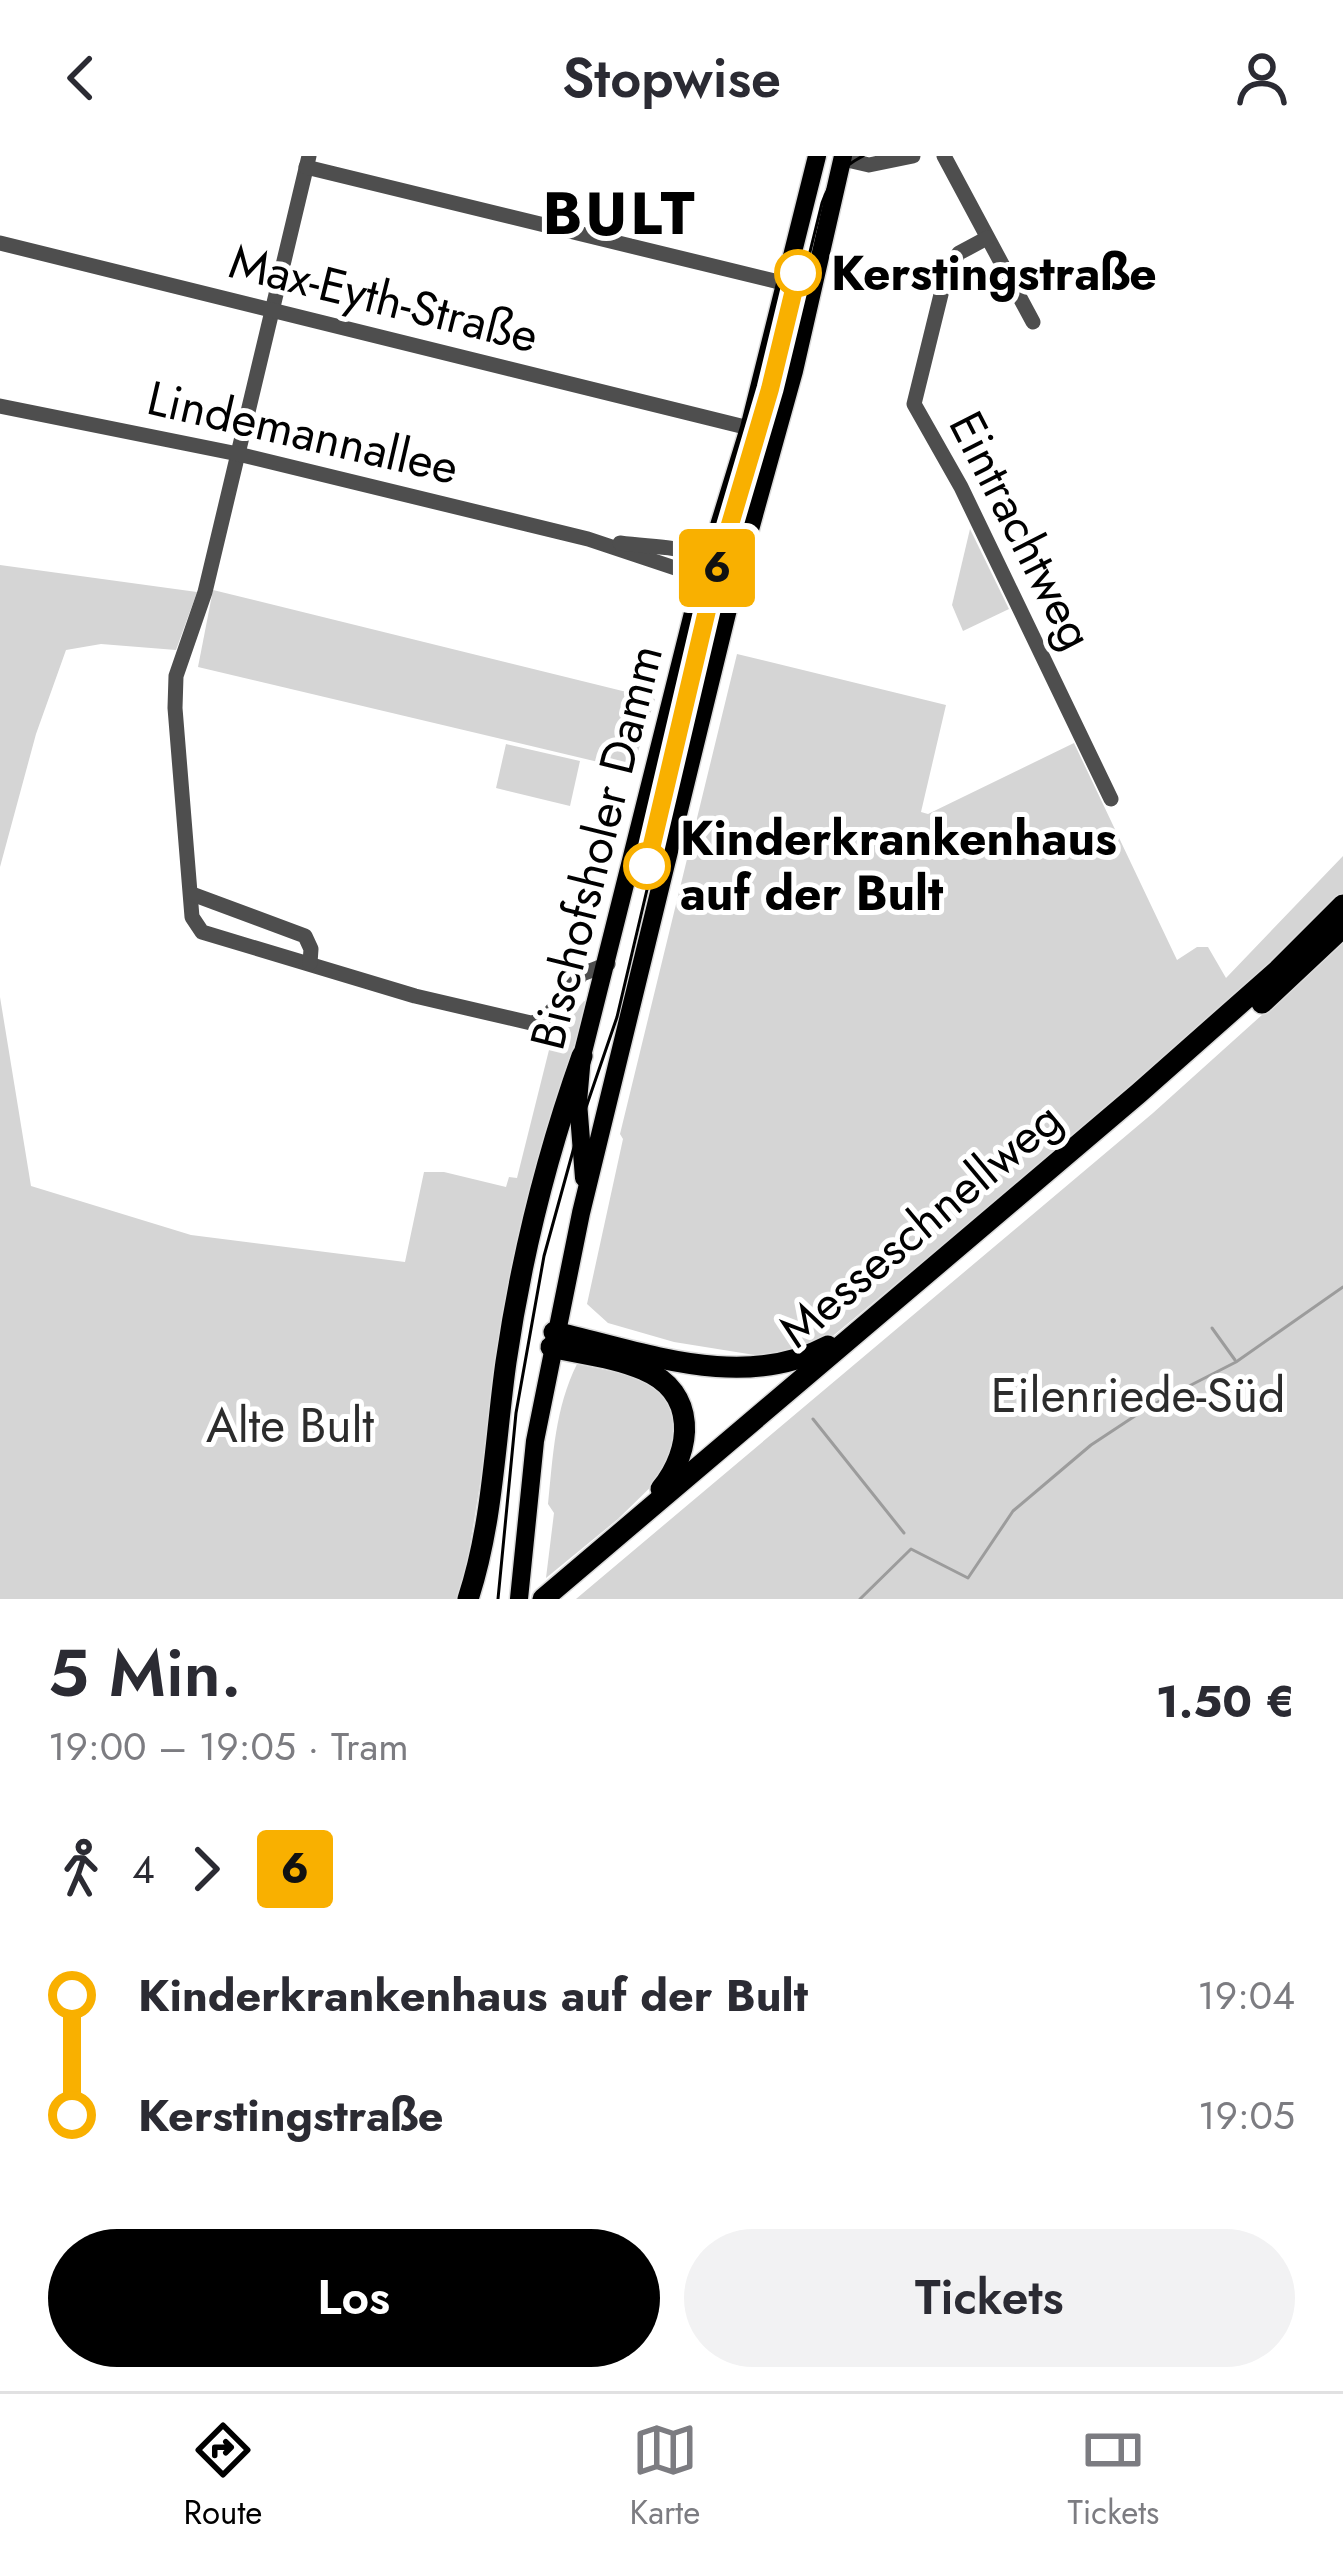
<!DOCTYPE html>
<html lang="de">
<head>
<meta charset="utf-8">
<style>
	:root { --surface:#fff; --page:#f2f2f3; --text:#2b2b33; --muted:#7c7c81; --line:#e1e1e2; --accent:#000 }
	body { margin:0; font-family:Jost,sans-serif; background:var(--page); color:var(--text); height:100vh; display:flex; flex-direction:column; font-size:45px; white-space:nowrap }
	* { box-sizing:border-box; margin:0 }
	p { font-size:39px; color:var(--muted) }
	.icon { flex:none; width:66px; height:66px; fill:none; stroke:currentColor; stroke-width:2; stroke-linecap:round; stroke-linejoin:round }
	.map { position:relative; height:1443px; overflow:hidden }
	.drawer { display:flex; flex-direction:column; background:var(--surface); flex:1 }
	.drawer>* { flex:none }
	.badge { padding:0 24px; border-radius:9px; font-size:42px; line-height:78px }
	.map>.badge { position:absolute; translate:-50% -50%; box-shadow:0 0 0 6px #fff }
	.legs { display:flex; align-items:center; gap:18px; height:132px; padding:0 48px; font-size:39px }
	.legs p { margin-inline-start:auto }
	.headline { display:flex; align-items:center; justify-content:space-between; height:204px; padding:0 48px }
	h1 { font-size:66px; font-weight:600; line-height:90px }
	.action { display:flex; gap:24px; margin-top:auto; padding:24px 48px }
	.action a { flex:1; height:138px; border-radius:72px; background:var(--accent); color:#fff; font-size:48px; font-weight:600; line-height:138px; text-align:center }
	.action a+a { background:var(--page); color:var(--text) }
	ul { padding:0 48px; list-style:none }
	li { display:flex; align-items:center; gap:42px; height:120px; font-size:45px }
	li i { display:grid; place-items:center; width:18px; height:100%; margin:0 15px; background:currentColor }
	li i::after { content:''; width:30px; height:30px; margin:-15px; border:9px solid; border-radius:50%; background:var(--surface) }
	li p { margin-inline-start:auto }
	li:first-child i { background:linear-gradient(#0000 50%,currentColor 0) }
	li:last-child i { background:linear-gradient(currentColor 50%,#0000 0) }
	header { display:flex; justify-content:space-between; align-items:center; height:156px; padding:0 48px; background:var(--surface); font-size:54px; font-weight:600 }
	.dock { display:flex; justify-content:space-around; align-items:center; height:168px; border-top:3px solid var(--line); background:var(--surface); font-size:33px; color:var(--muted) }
	.dock a { display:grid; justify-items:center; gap:6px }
	.dock .current { color:var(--accent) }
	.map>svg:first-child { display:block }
</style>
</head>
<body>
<header><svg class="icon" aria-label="back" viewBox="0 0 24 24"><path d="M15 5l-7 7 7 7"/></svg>Stopwise<svg class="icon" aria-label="person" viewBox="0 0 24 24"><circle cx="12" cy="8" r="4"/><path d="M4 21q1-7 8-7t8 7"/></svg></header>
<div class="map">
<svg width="1343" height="1443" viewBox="0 0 1343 1443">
	<rect width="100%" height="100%" fill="#fff"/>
	<g fill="#d5d5d5">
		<polygon points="970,373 1009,453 963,475 952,449"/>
		<polygon points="0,409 197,436 176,494 101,488 66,494 36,578 0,711"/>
		<polygon points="213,434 655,543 632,614 198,511"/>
		<polygon points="737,498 946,549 921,656 928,658 1074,587 1177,804 1197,791 1208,791 1226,822 1343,700 1343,738 1273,809 1076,979 834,1179 767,1201 674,1186 608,1167 587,1148 623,983 620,978"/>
		<polygon points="506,588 580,605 570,650 496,632"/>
		<polygon points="1343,786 1343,1443 576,1443 1153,957"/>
		<polygon points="0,841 31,1030 191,1079 405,1106 424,1016 444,1016 506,1031 509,1021 517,1022 549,894 556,894 562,870 584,845 589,847 558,935 511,1137 463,1433 456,1443 0,1443"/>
		<path d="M 577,1208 L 649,1223 L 661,1230 L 680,1266 L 669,1313 L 618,1363 L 546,1422 L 554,1357 L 548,1348 C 553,1300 555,1252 577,1208 Z"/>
	</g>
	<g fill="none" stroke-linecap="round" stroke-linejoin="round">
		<g stroke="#9c9c9c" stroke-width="3">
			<polyline points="1212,1172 1235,1204"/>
			<polyline points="813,1263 904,1377"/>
			<polyline points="860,1443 911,1393 968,1422 1013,1355 1091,1289 1150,1250 1236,1206 1343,1131"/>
		</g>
		<g stroke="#dbdbdb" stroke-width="21">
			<g id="major">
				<polyline points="584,1022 578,946 582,900 697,441 749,272 817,0"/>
				<polyline points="519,1443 535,1285 581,1057 729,449 794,215 843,0"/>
			</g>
		</g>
		<g stroke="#dbdbdb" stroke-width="24">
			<g id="highway">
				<polyline points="1262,847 1343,771"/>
				<path d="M 554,1176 C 643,1196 742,1236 828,1190"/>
				<path d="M 551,1191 C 581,1198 615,1201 644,1214 C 697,1236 693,1294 661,1333"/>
				<path d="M 468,1443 C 493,1367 495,1284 506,1206 C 521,1103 547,998 582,900"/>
				<polyline points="543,1443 1139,937 1278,814 1343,749"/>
			</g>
		</g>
		<g stroke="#4e4e4e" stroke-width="15">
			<polyline points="309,0 205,436 176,520 175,552 192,761 202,776 415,840 531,867 544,864 582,818 608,808"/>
			<polyline points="944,0 1033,166"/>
			<polyline points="843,3 869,9 913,0"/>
			<polyline points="306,11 783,127"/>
			<polyline points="987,82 959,97 947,114 914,248 961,331 1111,643"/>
			<polyline points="0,87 749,272"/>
			<path d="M 0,250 L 238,298 L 588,383 L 690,417 C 717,422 728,407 744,389"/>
			<path d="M 620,387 C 673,394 707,385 731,440"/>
			<polyline points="192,738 305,780 311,793 310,807"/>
		</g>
		<use href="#major" stroke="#000" stroke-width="18"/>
		<use href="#highway" stroke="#000" stroke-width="21"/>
		<path stroke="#000" stroke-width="3" d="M 498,1443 L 516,1257 L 544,1100 L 581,966 L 617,861 L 715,445 L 776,234 L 822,47 C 830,24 842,11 863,0"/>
	</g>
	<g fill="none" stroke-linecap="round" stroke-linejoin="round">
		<g stroke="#fff" stroke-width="27">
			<polyline id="line-1" points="647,710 716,416 770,233 798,117"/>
		</g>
		<use href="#line-1" stroke="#f9b000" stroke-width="18"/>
	</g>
	<g fill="#fff" stroke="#f9b000" stroke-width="6">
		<circle cx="798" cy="117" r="21"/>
		<circle cx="647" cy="710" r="21"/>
	</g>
	<g text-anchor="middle" stroke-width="10" stroke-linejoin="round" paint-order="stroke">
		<g font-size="48" font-weight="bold" fill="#000" stroke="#fff" text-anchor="start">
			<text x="831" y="134">Kerstingstraße</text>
			<text x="680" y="699">Kinderkrankenhaus<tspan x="680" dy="55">auf der Bult</tspan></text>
		</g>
		<g font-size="48" fill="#000" stroke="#fff">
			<text transform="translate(384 142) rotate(14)" y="17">Max-Eyth-Straße</text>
			<text transform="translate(303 276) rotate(13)" y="17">Lindemannallee</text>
			<text transform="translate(1022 374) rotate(63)" y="17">Eintrachtweg</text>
			<text transform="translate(596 691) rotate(-76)" y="17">Bischofsholer Damm</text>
			<text transform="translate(920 1068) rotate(-40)" y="17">Messeschnellweg</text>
		</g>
		<g font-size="48" fill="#2c2c2c" stroke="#fff">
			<text x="1138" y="1256">Eilenriede-Süd</text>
			<text x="290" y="1286">Alte Bult</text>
		</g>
		<g font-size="60" font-weight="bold" letter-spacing="3" fill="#000" stroke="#fff">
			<text x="620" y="78">BULT</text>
		</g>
	</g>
</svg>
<b class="badge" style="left:717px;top:412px;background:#f9b000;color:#111">6</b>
</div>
<section class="drawer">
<div class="headline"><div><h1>5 Min.</h1><p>19:00 – 19:05 · Tram</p></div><b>1.50 €</b></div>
<div class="legs"><svg class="icon" aria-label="walk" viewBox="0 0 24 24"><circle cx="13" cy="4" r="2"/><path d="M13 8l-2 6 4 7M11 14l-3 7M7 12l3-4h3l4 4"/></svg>4<svg class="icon" aria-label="forward" viewBox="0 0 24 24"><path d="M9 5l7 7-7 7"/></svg><b class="badge" style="background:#f9b000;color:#111">6</b></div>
<ul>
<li><i style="color:#f9b000"></i><b>Kinderkrankenhaus auf der Bult</b><p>19:04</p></li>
<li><i style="color:#f9b000"></i><b>Kerstingstraße</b><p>19:05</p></li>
</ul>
<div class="action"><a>Los</a><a>Tickets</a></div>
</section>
<nav class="dock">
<a class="current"><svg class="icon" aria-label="directions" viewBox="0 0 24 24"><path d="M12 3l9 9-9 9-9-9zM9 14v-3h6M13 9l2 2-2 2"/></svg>Route</a>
<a><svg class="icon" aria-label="map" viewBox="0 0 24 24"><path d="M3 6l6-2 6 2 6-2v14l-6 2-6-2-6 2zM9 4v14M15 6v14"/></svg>Karte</a>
<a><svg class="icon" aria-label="tickets" viewBox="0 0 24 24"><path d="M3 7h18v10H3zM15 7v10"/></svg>Tickets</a>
</nav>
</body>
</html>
